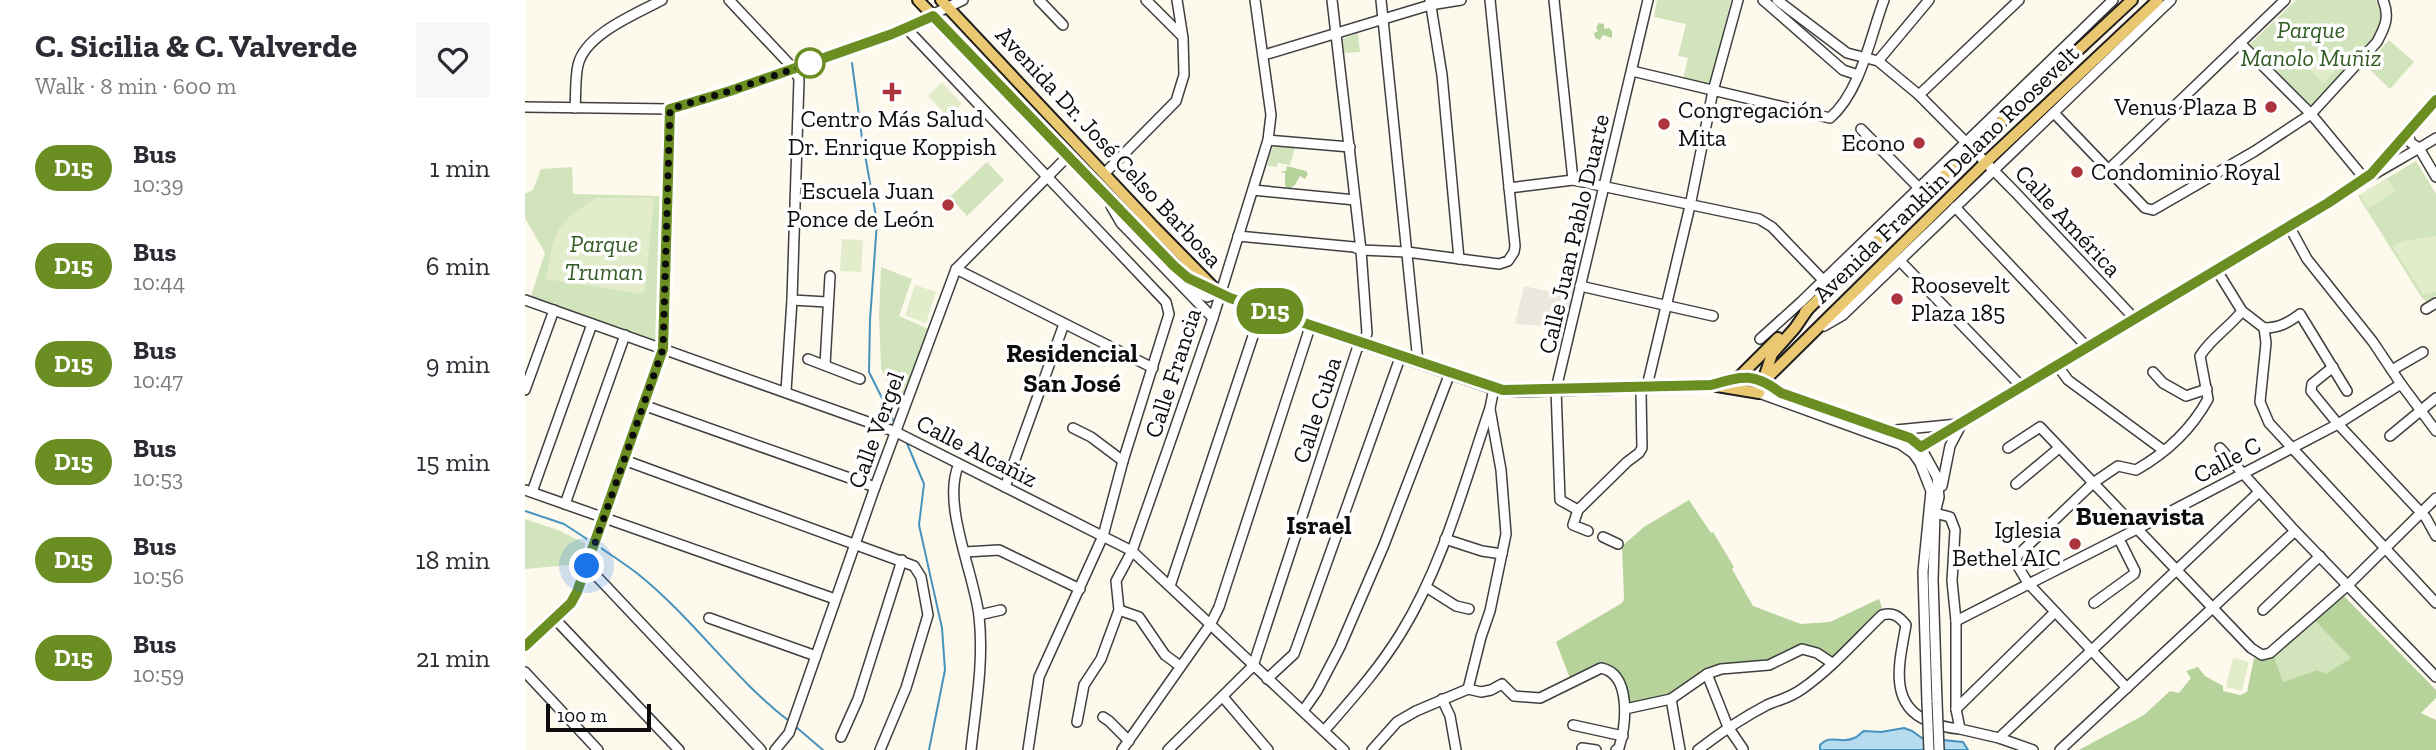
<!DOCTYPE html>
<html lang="en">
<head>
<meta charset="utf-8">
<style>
	:root { --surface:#fff; --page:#f7f7f7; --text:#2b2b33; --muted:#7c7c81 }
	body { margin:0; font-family:"Zilla Slab",serif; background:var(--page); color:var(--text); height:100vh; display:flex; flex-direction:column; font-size:26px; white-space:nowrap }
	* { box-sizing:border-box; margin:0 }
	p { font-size:23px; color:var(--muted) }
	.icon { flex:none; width:38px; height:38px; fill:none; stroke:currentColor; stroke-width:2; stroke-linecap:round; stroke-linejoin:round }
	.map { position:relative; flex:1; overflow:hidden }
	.drawer { display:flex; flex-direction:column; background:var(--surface); width:525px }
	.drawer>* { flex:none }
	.badge { padding:0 14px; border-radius:23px; font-size:24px; line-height:46px }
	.scale { position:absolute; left:21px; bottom:18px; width:105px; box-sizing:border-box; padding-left:7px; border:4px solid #0c0c0c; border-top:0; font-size:19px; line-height:24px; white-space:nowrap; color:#0c0c0c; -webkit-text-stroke:5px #fff; paint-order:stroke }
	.you { position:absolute; width:35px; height:35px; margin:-18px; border:5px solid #fff; border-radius:50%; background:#1a73e8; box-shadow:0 0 0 10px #1a73e833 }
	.map>.badge { position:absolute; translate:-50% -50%; box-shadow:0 0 0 4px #fff }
	.round { display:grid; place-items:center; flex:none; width:74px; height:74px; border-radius:0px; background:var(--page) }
	.head { display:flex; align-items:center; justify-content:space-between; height:119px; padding:0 35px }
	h1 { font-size:33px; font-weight:700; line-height:52px }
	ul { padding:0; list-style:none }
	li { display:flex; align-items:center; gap:21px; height:98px; padding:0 35px }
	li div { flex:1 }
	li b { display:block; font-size:26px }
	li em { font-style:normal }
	li .badge { min-width:77px; font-weight:700; text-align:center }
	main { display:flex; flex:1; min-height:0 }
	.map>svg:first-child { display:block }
</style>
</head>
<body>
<main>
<section class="drawer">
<div class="head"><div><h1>C. Sicilia &amp; C. Valverde</h1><p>Walk · 8 min · 600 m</p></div><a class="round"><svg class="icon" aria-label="heart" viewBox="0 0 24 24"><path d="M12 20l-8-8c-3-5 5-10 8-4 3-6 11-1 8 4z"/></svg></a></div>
<ul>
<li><span class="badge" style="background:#6b8e23;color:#fff">D15</span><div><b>Bus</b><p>10:39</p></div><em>1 min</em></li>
<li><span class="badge" style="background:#6b8e23;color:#fff">D15</span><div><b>Bus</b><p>10:44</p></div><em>6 min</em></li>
<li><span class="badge" style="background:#6b8e23;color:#fff">D15</span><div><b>Bus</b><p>10:47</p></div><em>9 min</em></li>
<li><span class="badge" style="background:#6b8e23;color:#fff">D15</span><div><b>Bus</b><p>10:53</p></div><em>15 min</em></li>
<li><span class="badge" style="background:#6b8e23;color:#fff">D15</span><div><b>Bus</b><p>10:56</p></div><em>18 min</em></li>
<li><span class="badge" style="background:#6b8e23;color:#fff">D15</span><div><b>Bus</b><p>10:59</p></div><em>21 min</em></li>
</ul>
</section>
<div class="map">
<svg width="1911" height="750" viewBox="0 0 1911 750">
	<rect width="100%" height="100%" fill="#fdf9ed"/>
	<g fill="#d2e4bb">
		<polygon points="1132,0 1206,0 1185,86 1158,79 1163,58 1153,56 1161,24 1129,17"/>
		<path d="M 1771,0 L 1850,0 C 1856,7 1858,16 1855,26 C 1846,49 1804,86 1786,106 L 1725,44 Z"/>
		<polygon points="833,33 835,52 819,53 817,39"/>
		<polygon points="1864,40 1889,62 1865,89 1841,66"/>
		<polygon points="748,146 770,148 765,165 753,163 752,167 742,166"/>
		<polygon points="1891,161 1911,194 1911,298 1903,303 1897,298 1833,196"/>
		<polygon points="462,162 479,180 442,216 425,197"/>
		<polygon points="47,167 48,194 137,196 141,201 135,339 130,343 5,299 20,253 0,218 0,194 8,190 16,169"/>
		<polygon points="356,267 387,279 374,316 406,330 378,408 372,407 356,368 354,318"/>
		<polygon points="0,519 33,530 63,545 55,564 0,569"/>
		<polygon points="1790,621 1826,658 1801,675 1792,670 1758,682 1749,656"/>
	</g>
	<g fill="#b7d39c">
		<polygon points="1074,23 1079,24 1079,29 1084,28 1087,31 1087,38 1078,35 1075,40 1070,38 1069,33 1073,31 1071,28"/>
		<polygon points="762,166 781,171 783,174 780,179 775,176 770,185 764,189 760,186 760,173 755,172 761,171"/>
		<path d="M 1164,500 L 1186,533 L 1188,532 L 1209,567 L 1207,569 L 1228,606 L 1276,624 L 1305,622 L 1354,599 L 1358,611 L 1310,658 L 1285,647 L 1245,664 L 1184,667 C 1159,697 1138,699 1102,707 L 1096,679 L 1079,665 L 1046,681 L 1031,642 L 1097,603 L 1099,599 L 1097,546 L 1119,527 Z"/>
		<polygon points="1819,596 1911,690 1911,698 1896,713 1911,720 1911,750 1554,750 1619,715 1645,691 1654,693 1666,678 1661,671 1673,667 1680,676 1698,686 1698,691 1715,695 1722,692 1729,658 1736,660 1749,656 1758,682 1792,670 1801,674 1826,658 1790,621"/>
	</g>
	<g fill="#e2eccb">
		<polygon points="1789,50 1810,71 1798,83 1777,62"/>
		<polygon points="417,82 437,104 423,117 403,96"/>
		<polygon points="1862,178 1870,192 1843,208 1835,195"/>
		<path d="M 71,198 L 129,198 L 120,291 L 115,294 L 21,279 C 30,231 28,225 71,198 Z"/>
		<polygon points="1911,236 1911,291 1902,295 1898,294 1868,247 1877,241"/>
		<polygon points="317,239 338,240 336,272 315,271"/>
		<polygon points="390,285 411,292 401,323 380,316"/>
		<polygon points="1708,658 1724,662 1717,691 1701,687"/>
	</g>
	<polygon fill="#ece7dd" points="1051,261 1056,262 1039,331 1008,325 990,324 999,286 1036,294 1038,287 1045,288"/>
	<path fill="#b7dcef" stroke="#4693be" stroke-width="2" d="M 1379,728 L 1387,731 L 1397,738 L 1438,742 L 1443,750 L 1295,750 L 1295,745 C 1306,733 1316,745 1329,738 C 1333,737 1335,733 1339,731 L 1356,732 Z"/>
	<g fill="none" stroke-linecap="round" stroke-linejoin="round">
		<g stroke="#4693be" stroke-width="2">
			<polyline points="327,63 337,138 352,222 345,320 344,372 370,424"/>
			<polyline points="381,441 399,484 394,525 417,628 420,670 404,750"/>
			<polyline points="0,511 39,524 65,541"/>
			<path d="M 73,546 C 86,555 100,564 113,574 C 168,618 208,678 264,721"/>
			<polyline points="271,727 298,750"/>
		</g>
		<g stroke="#3f3f3f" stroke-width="12">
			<g id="minor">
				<polyline points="204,0 269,69 274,79 267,300 261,391"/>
				<polyline points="514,0 538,25"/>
				<polyline points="621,0 657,36"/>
				<polyline points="856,0 893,362"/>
				<polyline points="905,0 917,75 934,259"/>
				<polyline points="1029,0 1048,180"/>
				<polyline points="1238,0 1318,70 1333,75"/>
				<polyline points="1252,0 1322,53 1353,61 1394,95 1490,192 1609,318"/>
				<polyline points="382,29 641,302 644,314 598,461 578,536 514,677 503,750"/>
				<polyline points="1715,43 1786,114 1839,178"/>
				<polyline points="739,55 905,5 936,0"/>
				<polyline points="1353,61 1404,0"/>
				<path d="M 1107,71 L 1305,118 C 1336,91 1345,37 1359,0"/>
				<polyline points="1394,95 1494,0"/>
				<polyline points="0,107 145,109 205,91 367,34 438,0"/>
				<path d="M 50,108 C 51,94 50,78 53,65 C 60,34 111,14 137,0"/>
				<path d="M 1529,113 L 1620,208 L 1628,210 L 1730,151 L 1786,114 L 1852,42 C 1860,27 1865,17 1858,0"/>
				<polyline points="1336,129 1394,188"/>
				<polyline points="1882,132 1886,143 1894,148 1911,177"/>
				<polyline points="743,140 825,147"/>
				<polyline points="1583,170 1760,0"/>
				<polyline points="1847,173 1911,100"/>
				<polyline points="579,174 651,101 659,75 658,38 652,0"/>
				<polyline points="984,188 1048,180 1234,219 1247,227 1298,280"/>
				<polyline points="728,190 830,200"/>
				<polyline points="586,206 596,223 688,318"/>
				<polyline points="1430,207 1562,347"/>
				<polyline points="1764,226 1782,259 1848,342 1876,384 1911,431"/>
				<polyline points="713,236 829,247 836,250 882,252 974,264 983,261 989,252 990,246 965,0"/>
				<polyline points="1375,261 1497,387"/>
				<polyline points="431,269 628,368"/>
				<polyline points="1691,269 1717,311 1739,328 1741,343 1735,402 1744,423 1911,603"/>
				<polyline points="1055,286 1188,316"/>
				<polyline points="664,289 682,297 694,293"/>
				<polyline points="0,300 371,432 607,551 819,750"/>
				<polyline points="267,300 302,302"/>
				<polyline points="1901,309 1911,303"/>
				<polyline points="1299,326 1318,315 1646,0"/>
				<path d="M 1739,328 C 1754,328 1763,323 1775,314 L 1822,391"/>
				<polyline points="1235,339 1276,302 1588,0"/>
				<polyline points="283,359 335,379"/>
				<polyline points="300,365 305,276"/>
				<polyline points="1532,365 1543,380 1638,450"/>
				<polyline points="1808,367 1787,384 1786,391 1813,424 1901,518 1911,536"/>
				<polyline points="1867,370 1898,352"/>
				<polyline points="1628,372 1638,383 1661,396 1682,389"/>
				<polyline points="1239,381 1256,393 1385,438 1396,448 1412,477 1414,497 1410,513 1408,580 1412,702"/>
				<polyline points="0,390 29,310"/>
				<polyline points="1234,393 1375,444 1388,453 1395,463 1406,491 1398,572 1402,702"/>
				<polyline points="118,405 350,487"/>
				<polyline points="548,428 566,437 598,461"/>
				<polyline points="1371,430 1433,424"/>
				<polyline points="1865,436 1911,398"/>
				<polyline points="1483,448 1515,427 1726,648 1737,655 1745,653 1823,585 1911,498"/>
				<polyline points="1695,448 1770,531 1911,677"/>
				<path d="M 1388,453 L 1803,203 C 1838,179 1875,160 1911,138"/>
				<polyline points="99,460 389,566 396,577 403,615 381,688 355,750"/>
				<path d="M 434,464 C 416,503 449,573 454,616 C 459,661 451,705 446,750"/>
				<polyline points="1491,484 1534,448"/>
				<polyline points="1417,486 1425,446 1435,427"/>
				<polyline points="480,487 539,324"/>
				<polyline points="0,490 310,599"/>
				<polyline points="7,492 67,324"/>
				<polyline points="40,504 100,335"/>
				<polyline points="1053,510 1035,500 1031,389 1123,0"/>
				<polyline points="1406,512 1425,517 1430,530 1427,581 1431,621 1431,709 1435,729 1474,738 1508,750"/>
				<polyline points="1063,531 1048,525 1053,510 1102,462 1114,453 1117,448 1116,393 1122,386 1165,206 1188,91 1213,0"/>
				<polyline points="1078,537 1093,544"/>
				<polyline points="920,539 957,551 977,554"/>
				<polyline points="440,552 474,550 555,589"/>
				<polyline points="62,566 236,750"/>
				<polyline points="645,586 737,309"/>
				<polyline points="901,587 931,606 944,609"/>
				<polyline points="1569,603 1609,574 1610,571 1594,539"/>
				<polyline points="594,610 614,617 640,655 655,666"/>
				<polyline points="1738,610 1795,556"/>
				<polyline points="454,615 476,610"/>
				<polyline points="29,618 154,750"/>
				<polyline points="184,618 291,656"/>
				<polyline points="1431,621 1612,529 1813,424 1876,384"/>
				<polyline points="0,646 46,603 52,592 138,349 145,109"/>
				<polyline points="0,672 73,750"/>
				<polyline points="1182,674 1203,727 1218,749"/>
				<polyline points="742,679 769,654 772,646 876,355"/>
				<path d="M 1602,688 L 1503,583 L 1491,563 L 1492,556 L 1568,483 L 1593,466 L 1611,470 C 1641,453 1666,430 1683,399 L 1675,356 C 1686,338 1705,327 1717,311"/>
				<polyline points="943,689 956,637 965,611 981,534 976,470 965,409"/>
				<polyline points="698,697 743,750"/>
				<polyline points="917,699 925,716 931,750"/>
				<polyline points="1146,699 1155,750"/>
				<polyline points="1100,709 1146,699 1182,674 1196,669 1244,665 1277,649 1292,653 1307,663"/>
				<polyline points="1431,709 1530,612"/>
				<polyline points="778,711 792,691 815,647 859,545 925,373"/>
				<polyline points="578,717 584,721 604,741"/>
				<polyline points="552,722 559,685 576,659 594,610 591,581 607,551 648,434 688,318 743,140 746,115 730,0"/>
				<polyline points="1048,725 1098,736"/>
				<path d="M 799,731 C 826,700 854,669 876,633 C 918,565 939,484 965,408 L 969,388"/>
				<polyline points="316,737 333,699 377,560"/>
				<polyline points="1474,738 1734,492"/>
				<polyline points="1057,748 1071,750"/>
				<polyline points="250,750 264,733 350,487 431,269 542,157"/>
				<polyline points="597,750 685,625 694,607 786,324"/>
				<polyline points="643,750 728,666 832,349 839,342 842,333 836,250 807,0"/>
				<path d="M 847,750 L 872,722 L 891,711 L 943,689 L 956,692 L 966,690 L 977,684 L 989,696 L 1015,698 L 1076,668 C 1107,674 1101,725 1094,748 L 1091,750"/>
				<path d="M 1173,750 C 1195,733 1217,718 1242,705 C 1255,699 1263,699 1277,689 C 1307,668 1331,640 1357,615 C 1368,612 1374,616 1381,625 C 1375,660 1362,704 1403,721 C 1414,726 1423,728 1435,729"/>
				<polyline points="1535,750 1770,531"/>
			</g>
		</g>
		<g stroke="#1d1d1d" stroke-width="14">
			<g id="major">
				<polyline points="393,0 648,266 663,278 705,298 969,388 993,391 1186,385 1234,393 1247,354 1270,328 1283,309"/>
				<polyline points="416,0 628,226 689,288"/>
				<polyline points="1280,312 1447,149 1607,0"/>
				<polyline points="1213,378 1253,338"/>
				<polyline points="1241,379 1461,162 1633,0"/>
			</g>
		</g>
		<use href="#minor" stroke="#fff" stroke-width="9"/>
		<use href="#major" stroke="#eac771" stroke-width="10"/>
		<g stroke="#3f3f3f" stroke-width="12" stroke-linecap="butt">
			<g id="minor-bridge">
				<polyline points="1402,702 1404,750"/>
				<polyline points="1412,702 1414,750"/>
			</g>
		</g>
		<use href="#minor-bridge" stroke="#fff" stroke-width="9"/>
	</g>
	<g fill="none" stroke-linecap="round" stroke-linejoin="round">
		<g stroke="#fff" stroke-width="16">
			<path id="line" d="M 0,646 L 46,603 L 52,592 L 138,349 L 145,109 L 205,91 L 367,34 L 408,16 L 649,266 L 663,278 L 705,298 L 978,390 L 1186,385 C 1218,376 1228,372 1256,393 L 1385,438 L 1396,447 L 1803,203 L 1846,174 L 1911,100"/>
		</g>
		<use href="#line" stroke="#6b8e23" stroke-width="10"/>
		<polyline stroke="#0c0c0c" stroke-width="7" stroke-dasharray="0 12.6" points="62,566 138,349 145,109 205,91 291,61 285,63"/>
	</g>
	<circle fill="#fff" stroke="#6b8e23" stroke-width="3.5" cx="285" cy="63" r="14"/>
	<g fill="#ad343e" stroke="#fff" stroke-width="2.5">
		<path d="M363.5 81.5h7v7h7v7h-7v7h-7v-7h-7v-7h7z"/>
		<circle cx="1746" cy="107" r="7"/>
		<circle cx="1139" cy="124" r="7"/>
		<circle cx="1394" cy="143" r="7"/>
		<circle cx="1552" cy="172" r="7"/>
		<circle cx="423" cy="205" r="7"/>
		<circle cx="1372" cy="299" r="7"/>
		<circle cx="1550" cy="544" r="7"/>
	</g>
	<g text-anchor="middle" stroke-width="7" stroke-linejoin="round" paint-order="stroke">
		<g font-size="24" font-style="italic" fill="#325c24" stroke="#fff">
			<text x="1786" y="38">Parque<tspan x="1786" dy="28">Manolo Muñiz</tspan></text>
			<text x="79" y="252">Parque<tspan x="79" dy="28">Truman</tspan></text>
		</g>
		<g font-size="24" fill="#0c0c0c" stroke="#fff" text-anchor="end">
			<text x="1732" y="115">Venus Plaza B</text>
			<text x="1153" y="118" text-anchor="start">Congregación<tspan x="1153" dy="28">Mita</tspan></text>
			<text x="367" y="127" text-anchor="middle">Centro Más Salud<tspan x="367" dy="28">Dr. Enrique Koppish</tspan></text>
			<text x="1380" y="151">Econo</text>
			<text x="1566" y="180" text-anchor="start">Condominio Royal</text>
			<text x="409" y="199">Escuela Juan<tspan x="409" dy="28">Ponce de León</tspan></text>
			<text x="1386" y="293" text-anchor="start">Roosevelt<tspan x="1386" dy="28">Plaza 185</tspan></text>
			<text x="1536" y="538">Iglesia<tspan x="1536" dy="28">Bethel AIC</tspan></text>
		</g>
		<g font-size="24" fill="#0c0c0c" stroke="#fff">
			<text transform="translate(584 147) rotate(47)" y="8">Avenida Dr. José Celso Barbosa</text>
			<text transform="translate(1421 174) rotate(-44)" y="8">Avenida Franklin Delano Roosevelt</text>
			<text transform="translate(1543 221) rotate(47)" y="8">Calle América</text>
			<text transform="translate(1049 234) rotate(-77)" y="8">Calle Juan Pablo Duarte</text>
			<text transform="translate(648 373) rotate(-72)" y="8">Calle Francia</text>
			<text transform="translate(792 410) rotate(-72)" y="8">Calle Cuba</text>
			<text transform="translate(351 430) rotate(-70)" y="8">Calle Vergel</text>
			<text transform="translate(452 451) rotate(27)" y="8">Calle Alcañiz</text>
			<text transform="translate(1702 460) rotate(-28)" y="8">Calle C</text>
		</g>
		<g font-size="26" font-weight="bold" fill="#0c0c0c" stroke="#fff">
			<text x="547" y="362">Residencial<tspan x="547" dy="30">San José</tspan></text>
			<text x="1615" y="525">Buenavista</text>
			<text x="794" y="534">Israel</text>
		</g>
	</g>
</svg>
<div class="scale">100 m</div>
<div class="you" style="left:62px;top:566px"></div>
<b class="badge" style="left:745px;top:311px;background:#6b8e23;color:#fff">D15</b>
</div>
</main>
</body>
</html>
